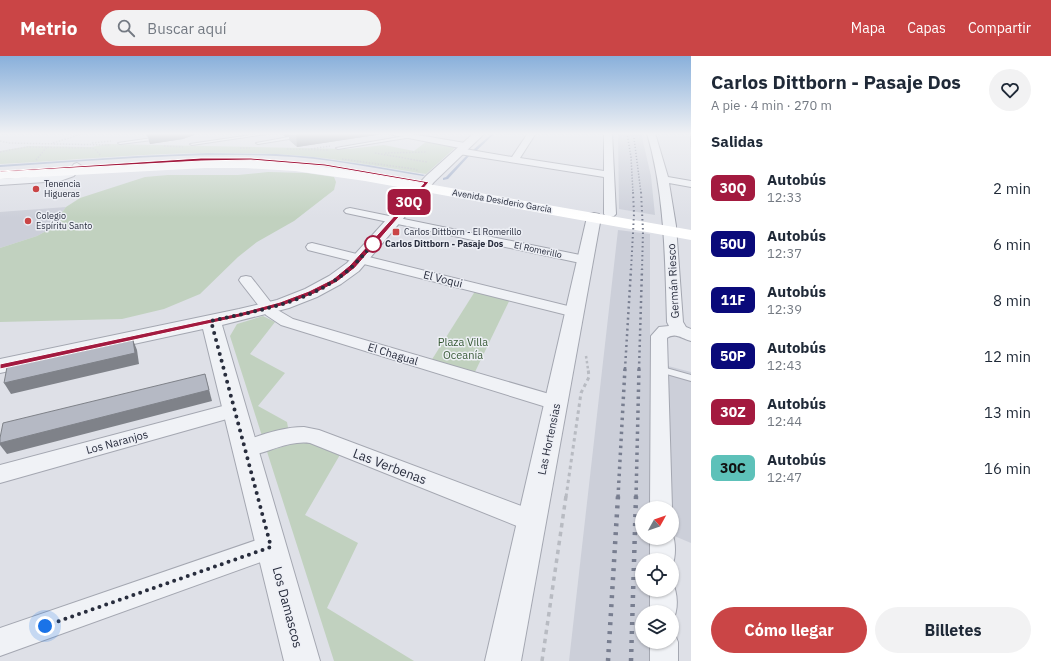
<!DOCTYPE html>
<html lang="es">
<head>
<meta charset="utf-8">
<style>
	:root { --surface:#fff; --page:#f2f2f3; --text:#1f2937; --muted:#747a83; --accent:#ca4546 }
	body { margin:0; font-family:"IBM Plex Sans",sans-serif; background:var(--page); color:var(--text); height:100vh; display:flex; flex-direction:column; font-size:15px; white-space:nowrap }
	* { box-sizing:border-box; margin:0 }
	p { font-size:13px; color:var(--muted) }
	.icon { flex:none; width:22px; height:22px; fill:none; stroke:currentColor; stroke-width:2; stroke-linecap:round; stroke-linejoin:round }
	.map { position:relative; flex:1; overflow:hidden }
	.details { display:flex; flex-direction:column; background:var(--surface); width:360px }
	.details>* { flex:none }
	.badge { padding:0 8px; border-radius:6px; font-size:14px; line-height:26px }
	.needle { width:26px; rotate:50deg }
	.buttons { position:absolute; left:635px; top:445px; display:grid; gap:8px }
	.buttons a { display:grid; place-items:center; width:44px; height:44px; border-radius:50%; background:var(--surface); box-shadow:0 1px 3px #0004; font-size:20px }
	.you { position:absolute; width:20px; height:20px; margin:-10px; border:3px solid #fff; border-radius:50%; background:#1a73e8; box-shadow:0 0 0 6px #1a73e833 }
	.map>.badge { position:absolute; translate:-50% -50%; box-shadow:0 0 0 2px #fff }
	h2 { padding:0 20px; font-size:15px; line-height:36px }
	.round { display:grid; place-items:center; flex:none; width:42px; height:42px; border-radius:21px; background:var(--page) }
	.headline { display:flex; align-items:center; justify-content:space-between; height:68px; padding:0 20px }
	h1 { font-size:19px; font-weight:800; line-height:30px }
	.button { display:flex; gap:8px; margin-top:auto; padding:8px 20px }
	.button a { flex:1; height:46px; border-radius:24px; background:var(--accent); color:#fff; font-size:16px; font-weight:800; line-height:46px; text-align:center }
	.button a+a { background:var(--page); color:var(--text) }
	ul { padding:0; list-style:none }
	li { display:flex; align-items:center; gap:12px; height:56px; padding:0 20px }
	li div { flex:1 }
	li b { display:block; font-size:15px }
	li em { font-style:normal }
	li .badge { min-width:44px; font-weight:700; text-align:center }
	header { display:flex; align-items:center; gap:24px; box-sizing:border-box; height:56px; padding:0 20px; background:var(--accent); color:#fff }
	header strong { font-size:19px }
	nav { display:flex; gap:22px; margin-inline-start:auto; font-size:14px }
	.search { width:280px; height:36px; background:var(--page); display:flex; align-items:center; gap:10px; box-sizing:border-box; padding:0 14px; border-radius:22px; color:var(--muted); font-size:15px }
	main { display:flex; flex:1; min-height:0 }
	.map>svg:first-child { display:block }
</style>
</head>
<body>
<header>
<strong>Metrio</strong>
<div class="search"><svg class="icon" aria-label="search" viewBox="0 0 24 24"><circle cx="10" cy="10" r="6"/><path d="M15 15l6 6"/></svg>Buscar aquí</div>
<nav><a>Mapa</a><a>Capas</a><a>Compartir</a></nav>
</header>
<main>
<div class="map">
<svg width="691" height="605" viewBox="0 0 691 605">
	<rect width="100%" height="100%" fill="#dee0e7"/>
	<g fill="#cccfd9">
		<polygon points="618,77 641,77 651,120 655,159 619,153"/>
		<polygon points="66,151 50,173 37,180 0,192 0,156"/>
		<polygon points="618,174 650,178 650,452 642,452 642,482 650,482 650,504 642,504 642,534 650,534 650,556 642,556 642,586 650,586 649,605 569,605"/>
		<polygon points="668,310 691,316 691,487 672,479"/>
	</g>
	<g fill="#c1d1bf">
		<path d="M 427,85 L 457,90 L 426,118 C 375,110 324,100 273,98 C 182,93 90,103 0,108 L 0,95 L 29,90 L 91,91 L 107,88 L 348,93 L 384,89 L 414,95 Z"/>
		<polygon points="268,116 306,117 334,121 336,126 334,134 294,165 257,186 238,201 200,238 164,253 122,263 0,266 0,192 37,180 50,173 66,151 80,142 145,121 168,119 238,119"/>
		<polygon points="479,229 513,237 474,318 431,305"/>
		<polygon points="263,260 275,266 250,298 285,317 258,350 287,366 289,377 269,383 272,394 302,385 341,397 305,459 358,487 327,552 414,605 334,605 230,280 237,268"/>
	</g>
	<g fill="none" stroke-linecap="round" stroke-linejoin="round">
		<g fill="#9aa9c7" fill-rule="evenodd">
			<polygon points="493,77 495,77 475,96 473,96 473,94"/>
			<path d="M 207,97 L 276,98 L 313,101 L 368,109 L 425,119 L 423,120 C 374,112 325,102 276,100 C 184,96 92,105 0,111 L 0,109 L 138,100 Z"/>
			<polygon points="468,98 470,99 448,123 443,124 443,122 446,121"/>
		</g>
		<g stroke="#a4a7b1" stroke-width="2">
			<g id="service">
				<polygon points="264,77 273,77 192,89 190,88"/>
				<polygon points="300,79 301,81 258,88 256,87"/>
				<polygon points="411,79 412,81 338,93 336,92"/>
				<polygon points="159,81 160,83 120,88 118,87"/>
				<polygon points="659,310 691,319 691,325 656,315 655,313 656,311"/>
			</g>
		</g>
		<g stroke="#a4a7b1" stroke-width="2">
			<g id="minor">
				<polygon points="389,77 406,77 465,87 469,90 465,93 393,79"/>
				<polygon points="528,77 536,77 520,102 604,115 604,77 612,77 616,158 614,160 606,160 604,158 604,121 459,98 455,95 459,92 512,101"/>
				<path d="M 647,77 L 655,77 L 668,121 L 691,125 L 691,131 L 669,127 L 676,170 L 683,266 L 686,271 L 691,273 L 691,285 C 682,283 676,276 667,282 L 672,452 L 672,453 L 650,452 L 651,280 L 659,271 L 669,270 L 667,266 C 665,202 665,139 647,77 Z"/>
				<polygon points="77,107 82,110 74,120 60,125 0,129 0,123 59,119 68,116 74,108"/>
				<polygon points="350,152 585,200 590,201 592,204 590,207 585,208 346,157 344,155 346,153"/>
				<polygon points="312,187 580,253 583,256 580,259 575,261 308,194 306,191 308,188"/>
				<polygon points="246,220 251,221 276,253 293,263 563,342 565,347 563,352 556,354 281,269 266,259 241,227 239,224 241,221"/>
				<polygon points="234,347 241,349 244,354 241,359 0,427 0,409"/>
				<path d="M 304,371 L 319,374 L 540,457 L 544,465 L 540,473 L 532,476 L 310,387 C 284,383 255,405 238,399 L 235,393 L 238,387 C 259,380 281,371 304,371 Z"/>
				<path d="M 672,477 C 676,486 676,501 672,510 L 672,504 L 650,504 L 650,482 L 672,482 Z"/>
				<polygon points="271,479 280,483 283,491 280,499 0,600 0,572"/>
				<path d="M 672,525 C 678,538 679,554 672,566 L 672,556 L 650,556 L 650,534 L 672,534 Z"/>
				<polygon points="672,575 674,576 678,586 678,605 650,605 650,586 672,586"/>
			</g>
		</g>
		<g stroke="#a4a7b1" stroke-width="2">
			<g id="tertiary">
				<polygon points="474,77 485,77 434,126 359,215 341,228 317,241 289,252 222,269 320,605 284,605 203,273 0,317 0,303 239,253 277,244 305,233 329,220 347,207 426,120"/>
				<polygon points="594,157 599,158 601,161 521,605 485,605 587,161 589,158"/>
			</g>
		</g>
		<g stroke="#b8bbc2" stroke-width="1.5" stroke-dasharray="1.5 1.5" stroke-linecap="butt">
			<polyline points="0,85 9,87 111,89"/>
			<polyline points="53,87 85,77"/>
			<polyline points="92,87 111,85"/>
			<polyline points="164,90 183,91"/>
			<polyline points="240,92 250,92"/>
			<polyline points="287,93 328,94"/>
			<polyline points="311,93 330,90"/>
			<polyline points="0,96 27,91 92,92 95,93 101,100"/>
			<polyline points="375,97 427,106"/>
			<polyline points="385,97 426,96"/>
			<polyline points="342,103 414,113 419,115"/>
			<polyline points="36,104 47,91"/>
		</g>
		<polyline stroke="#b8bbc2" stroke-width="2.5" stroke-dasharray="2.5 2.5" stroke-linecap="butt" points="586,300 588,313"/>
		<polyline stroke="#b8bbc2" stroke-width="3" stroke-dasharray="3.5 3.5" stroke-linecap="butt" points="566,441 581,337 589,321 588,312"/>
		<polyline stroke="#b8bbc2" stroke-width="3.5" stroke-dasharray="4.5 4.5" stroke-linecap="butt" points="542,605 566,440"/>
		<use href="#service" fill="#f0f2f6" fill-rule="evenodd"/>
		<use href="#minor" fill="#f0f2f6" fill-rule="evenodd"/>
		<use href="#tertiary" fill="#f0f2f6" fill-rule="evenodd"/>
		<polygon fill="#fff" fill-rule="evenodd" points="205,104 245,104 295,107 365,117 691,174 691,184 365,125 295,115 245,112 205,112 0,123 0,115"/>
		<g stroke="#787e90" stroke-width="1.5" stroke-dasharray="1 2" stroke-linecap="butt">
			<polyline points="627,77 631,101 633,137"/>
			<polyline points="634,82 641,137"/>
		</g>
		<g stroke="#787e90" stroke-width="2" stroke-dasharray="1.5 3" stroke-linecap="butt">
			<polyline points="641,136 643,175 642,214"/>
			<polyline points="631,214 634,158 633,136"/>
		</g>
		<g stroke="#787e90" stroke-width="2.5" stroke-dasharray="2 3.5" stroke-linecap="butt">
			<polyline points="625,313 631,213"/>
			<polyline points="639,313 642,213"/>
		</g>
		<g stroke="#787e90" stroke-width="3.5" stroke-dasharray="2.5 4.5" stroke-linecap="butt">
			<polyline points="618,441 625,312"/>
			<polyline points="636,441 639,312"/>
		</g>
		<g stroke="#787e90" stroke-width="4.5" stroke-dasharray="3 6" stroke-linecap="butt">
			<polyline points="608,605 618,440"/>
			<polyline points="631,605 636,440"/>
		</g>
	</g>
	<g fill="#9c9fa9">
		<polygon points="145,77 194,77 194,79 183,83 150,88 148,81 147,81"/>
		<polygon points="281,77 389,77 297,91 289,84 289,80 285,81"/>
		<polygon points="691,78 691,95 690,80"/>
	</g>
	<g fill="#7f8289">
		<polygon points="147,77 194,77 194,79 183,83 150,88"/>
		<polygon points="285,77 289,77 289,80 285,81"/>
		<polygon points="296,77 389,77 297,91"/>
		<polygon points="133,284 137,294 139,308 11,338 4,327"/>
		<polygon points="205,318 212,345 7,398 0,389 0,387"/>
	</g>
	<g fill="#b5b9c4" stroke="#7f8289">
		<polygon points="133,284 135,297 4,327 7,311"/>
		<polygon points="205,318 209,334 0,387 0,382 3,367"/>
	</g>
	<linearGradient id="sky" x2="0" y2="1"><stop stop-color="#89b0db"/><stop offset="0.48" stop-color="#f0f1f4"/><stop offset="1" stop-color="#f0f1f4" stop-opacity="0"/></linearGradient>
	<rect width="691" height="162" fill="url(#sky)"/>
	<polygon fill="#a31a3f" stroke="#fff" points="201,102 251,102 325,108 429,126 355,212 337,226 314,238 285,249 240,261 0,313 0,308 239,257 280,246 309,235 333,223 350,209 424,127 325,110 251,104 201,105 0,116 0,115"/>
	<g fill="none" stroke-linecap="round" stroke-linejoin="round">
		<path stroke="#282d3d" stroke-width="4" stroke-dasharray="0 7.2" d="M 45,570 L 271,491 L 211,265 C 256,255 308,247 345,217 C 357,207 367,195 377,183 L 373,188"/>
	</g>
	<g fill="#ca4546" stroke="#edeff5" stroke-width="1.5">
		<circle cx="36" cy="133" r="4"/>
		<circle cx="28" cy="165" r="4"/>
		<rect x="392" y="172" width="8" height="8" rx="2"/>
	</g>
	<circle fill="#fff" stroke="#a31a3f" stroke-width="2" cx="373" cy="188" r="8"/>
	<g text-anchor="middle" stroke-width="3" stroke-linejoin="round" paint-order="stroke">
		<g font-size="9" fill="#282d3d" stroke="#edeff5" text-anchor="start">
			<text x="44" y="131">Tenencia<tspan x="44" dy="10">Higueras</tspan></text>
			<text x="36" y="163">Colegio<tspan x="36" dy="10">Espíritu Santo</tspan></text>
			<text x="404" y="179">Carlos Dittborn - El Romerillo</text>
		</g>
		<g font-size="9" fill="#282d3d" stroke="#edeff5">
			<text transform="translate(502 145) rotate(10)" y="3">Avenida Desiderio García</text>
			<text transform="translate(538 194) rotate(12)" y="3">El Romerillo</text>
		</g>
		<g font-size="9" font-weight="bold" fill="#282d3d" stroke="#edeff5" text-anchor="start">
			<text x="385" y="191">Carlos Dittborn - Pasaje Dos</text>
		</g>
		<g font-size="11" fill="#282d3d" stroke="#edeff5">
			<text transform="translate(443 223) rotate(14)" y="4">El Voqui</text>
			<text transform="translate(673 225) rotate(-93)" y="4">Germán Riesco</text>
			<text transform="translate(393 298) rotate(17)" y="4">El Chagual</text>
			<text transform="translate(549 383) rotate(-78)" y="4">Las Hortensias</text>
			<text transform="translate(117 386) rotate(-15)" y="4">Los Naranjos</text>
		</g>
		<g font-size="11" fill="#375935" stroke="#edeff5">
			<text x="463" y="290">Plaza Villa<tspan x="463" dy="13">Oceanía</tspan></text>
		</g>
		<g font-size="13" fill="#282d3d" stroke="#edeff5">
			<text transform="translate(390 410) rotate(21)" y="5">Las Verbenas</text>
			<text transform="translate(288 551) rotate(75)" y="5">Los Damascos</text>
		</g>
	</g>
</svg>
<div class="buttons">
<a><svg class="needle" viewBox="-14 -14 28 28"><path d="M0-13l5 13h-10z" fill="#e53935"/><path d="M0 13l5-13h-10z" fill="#747a83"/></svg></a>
<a><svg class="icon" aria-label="locate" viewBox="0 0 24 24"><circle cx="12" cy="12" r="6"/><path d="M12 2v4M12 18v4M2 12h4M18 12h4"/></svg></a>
<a><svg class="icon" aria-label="layers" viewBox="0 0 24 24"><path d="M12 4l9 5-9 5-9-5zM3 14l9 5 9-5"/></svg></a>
</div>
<div class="you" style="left:45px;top:570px"></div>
<b class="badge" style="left:409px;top:146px;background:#a31a3f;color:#fff">30Q</b>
</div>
<section class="details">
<div class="headline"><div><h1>Carlos Dittborn - Pasaje Dos</h1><p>A pie · 4 min · 270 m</p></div><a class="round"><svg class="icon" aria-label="heart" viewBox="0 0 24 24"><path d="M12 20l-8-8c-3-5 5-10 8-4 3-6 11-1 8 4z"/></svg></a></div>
<h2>Salidas</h2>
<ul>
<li><span class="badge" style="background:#a31a3f;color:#fff">30Q</span><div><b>Autobús</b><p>12:33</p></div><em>2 min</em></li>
<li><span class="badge" style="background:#0a0a7a;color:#fff">50U</span><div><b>Autobús</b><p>12:37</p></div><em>6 min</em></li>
<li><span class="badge" style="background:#0a0a7a;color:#fff">11F</span><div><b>Autobús</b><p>12:39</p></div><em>8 min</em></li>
<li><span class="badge" style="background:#0a0a7a;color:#fff">50P</span><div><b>Autobús</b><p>12:43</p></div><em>12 min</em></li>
<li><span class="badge" style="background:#a31a3f;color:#fff">30Z</span><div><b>Autobús</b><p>12:44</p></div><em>13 min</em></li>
<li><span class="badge" style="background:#5dc1b9;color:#111">30C</span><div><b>Autobús</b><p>12:47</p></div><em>16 min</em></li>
</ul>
<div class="button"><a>Cómo llegar</a><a>Billetes</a></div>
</section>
</main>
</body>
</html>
